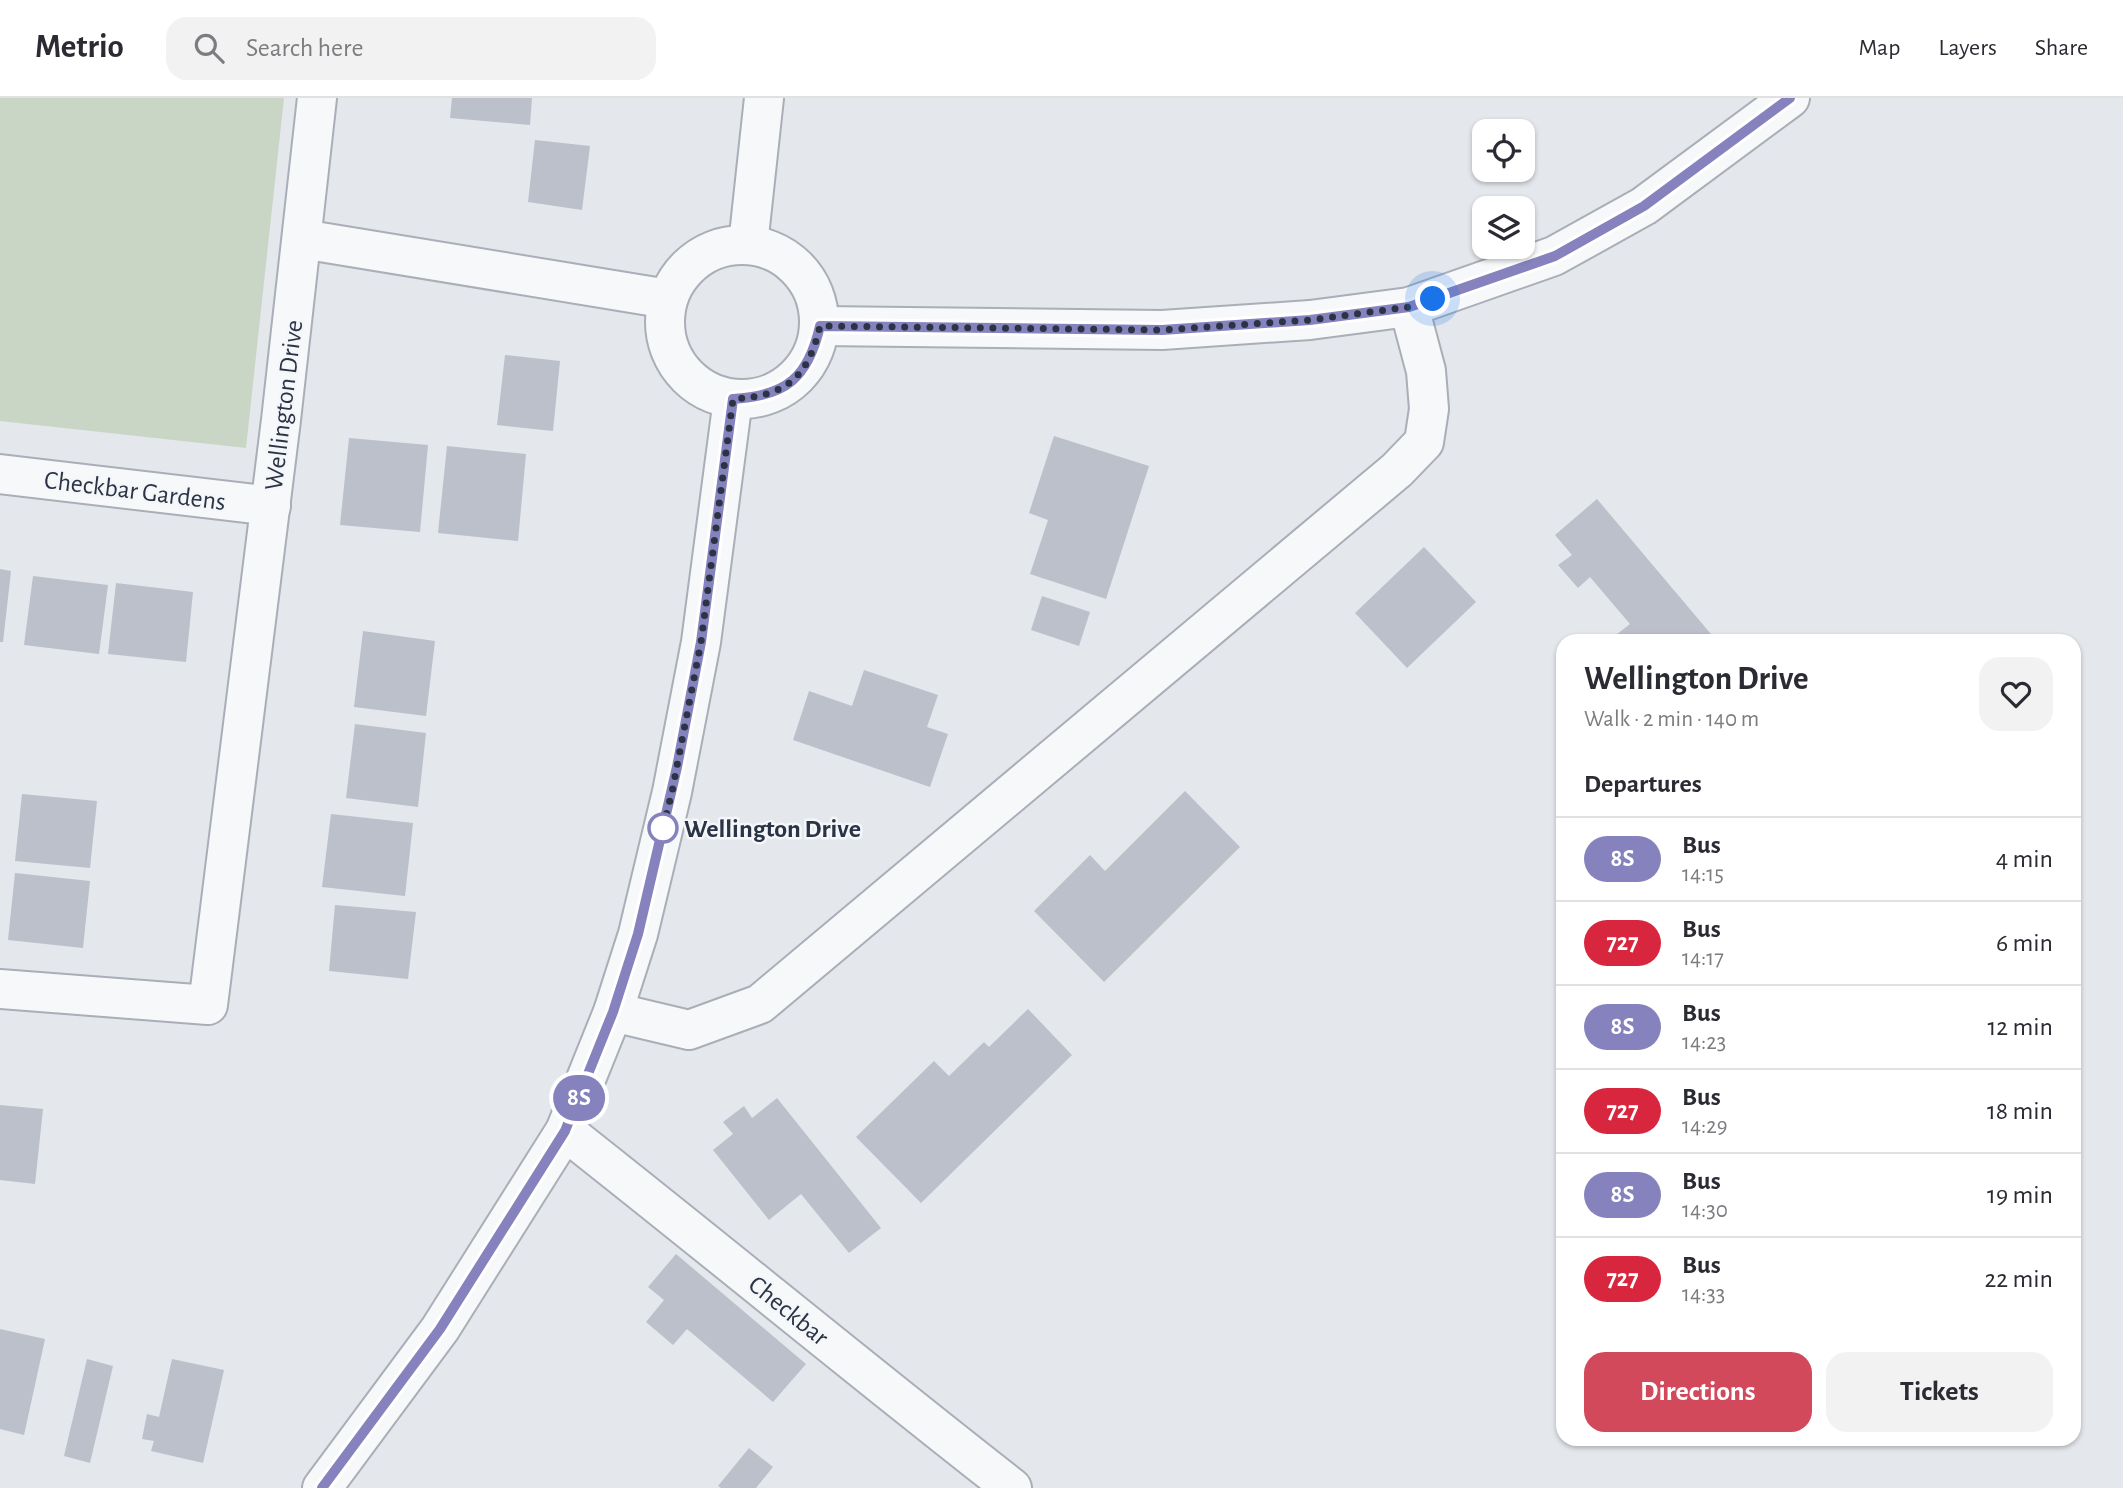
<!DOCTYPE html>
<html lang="en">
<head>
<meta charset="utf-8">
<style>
	:root { --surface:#fff; --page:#f2f2f3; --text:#2b2b33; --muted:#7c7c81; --line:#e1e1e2; --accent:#d1495b }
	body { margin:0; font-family:"Alegreya Sans",sans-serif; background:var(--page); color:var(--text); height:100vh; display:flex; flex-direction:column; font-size:26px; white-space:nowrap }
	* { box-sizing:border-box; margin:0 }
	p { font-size:23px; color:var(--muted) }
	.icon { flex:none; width:38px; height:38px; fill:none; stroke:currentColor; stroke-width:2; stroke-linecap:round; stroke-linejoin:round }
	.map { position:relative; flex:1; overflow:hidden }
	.side { position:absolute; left:1556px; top:536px; width:525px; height:812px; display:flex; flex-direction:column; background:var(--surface); border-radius:21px; box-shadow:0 2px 5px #0004 }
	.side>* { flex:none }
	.badge { padding:0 14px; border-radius:23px; font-size:24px; line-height:46px }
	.buttons { position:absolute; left:1472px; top:21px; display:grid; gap:14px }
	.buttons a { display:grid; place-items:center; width:63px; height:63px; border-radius:14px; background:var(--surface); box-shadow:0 2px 5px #0004; font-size:35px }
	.you { position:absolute; width:35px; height:35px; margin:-18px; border:5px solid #fff; border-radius:50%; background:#1a73e8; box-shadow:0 0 0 10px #1a73e833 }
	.map>.badge { position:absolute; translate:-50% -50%; box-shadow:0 0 0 4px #fff }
	h2 { padding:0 28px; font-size:26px; line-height:63px }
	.round { display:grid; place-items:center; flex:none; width:74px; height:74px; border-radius:21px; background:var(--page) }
	.summary { display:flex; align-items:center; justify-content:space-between; height:119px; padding:0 28px }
	h1 { font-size:33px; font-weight:600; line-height:52px }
	.action { display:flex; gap:14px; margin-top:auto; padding:14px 28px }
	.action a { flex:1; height:80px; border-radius:21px; background:var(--accent); color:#fff; font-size:28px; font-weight:600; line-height:80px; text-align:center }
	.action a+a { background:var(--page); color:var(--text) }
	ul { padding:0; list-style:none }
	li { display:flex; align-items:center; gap:21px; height:84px; padding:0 28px; border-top:2px solid var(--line) }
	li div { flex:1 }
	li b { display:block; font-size:26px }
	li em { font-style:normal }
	li .badge { min-width:77px; font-weight:700; text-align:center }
	header { display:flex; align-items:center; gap:42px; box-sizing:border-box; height:98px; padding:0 35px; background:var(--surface); border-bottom:2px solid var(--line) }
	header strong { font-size:33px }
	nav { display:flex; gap:38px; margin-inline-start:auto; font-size:24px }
	.search { width:490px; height:63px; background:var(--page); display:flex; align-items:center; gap:18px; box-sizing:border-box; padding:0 24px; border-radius:21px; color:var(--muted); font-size:26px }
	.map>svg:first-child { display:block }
</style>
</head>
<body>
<header>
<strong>Metrio</strong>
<div class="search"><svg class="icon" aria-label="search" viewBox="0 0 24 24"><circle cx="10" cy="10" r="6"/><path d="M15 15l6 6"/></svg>Search here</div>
<nav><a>Map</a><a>Layers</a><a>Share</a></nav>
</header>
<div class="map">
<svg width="2123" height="1390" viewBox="0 0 2123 1390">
	<rect width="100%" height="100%" fill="#e4e7ec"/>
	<polygon fill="#c9d6c5" points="0,0 284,0 246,350 0,323"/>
	<g fill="#bbc0ca">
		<polygon points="452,0 532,0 530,27 450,20"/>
		<polygon points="535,42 590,48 582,112 528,104"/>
		<polygon points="505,257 560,263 553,333 497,327"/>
		<polygon points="1054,338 1149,368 1106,501 1030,476 1048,422 1029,415"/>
		<polygon points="349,340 428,347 420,434 340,427"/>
		<polygon points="447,348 526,356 518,443 438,435"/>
		<polygon points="1597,401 1656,471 1716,542 1621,542 1616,537 1630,526 1590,479 1578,490 1558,467 1572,457 1555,437"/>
		<polygon points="1424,449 1476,504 1407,570 1355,515"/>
		<polygon points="0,471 11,473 3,544 0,544"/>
		<polygon points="33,478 108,487 99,556 24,547"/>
		<polygon points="116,485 193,494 186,564 108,556"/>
		<polygon points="1042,498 1090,514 1079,548 1031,532"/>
		<polygon points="363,533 435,543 426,618 354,609"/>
		<polygon points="864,572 938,597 927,629 948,636 930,689 793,642 809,593 852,608"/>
		<polygon points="355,626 426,635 418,709 346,700"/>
		<polygon points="1185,693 1240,749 1104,884 1034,813 1090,757 1105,773"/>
		<polygon points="22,696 97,703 90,770 15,763"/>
		<polygon points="331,716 413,725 405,798 322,789"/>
		<polygon points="15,775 90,783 83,850 8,842"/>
		<polygon points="335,807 416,814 408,881 329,873"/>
		<polygon points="1028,911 1072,957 921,1105 856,1039 934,963 949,978 984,944 989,949"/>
		<polygon points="777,1000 881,1130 849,1155 801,1096 769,1122 713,1052 733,1036 723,1024 744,1008 752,1020"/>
		<polygon points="0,1007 43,1011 35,1086 0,1082"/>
		<polygon points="676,1156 806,1266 773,1304 687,1231 673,1247 646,1224 664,1202 648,1189"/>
		<polygon points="0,1231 45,1241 24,1337 0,1331"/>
		<polygon points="87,1261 113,1268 90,1365 64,1358"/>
		<polygon points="172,1261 224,1272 203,1365 151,1353 154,1343 142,1341 147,1316 159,1319"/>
		<polygon points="749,1350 773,1369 756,1390 721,1390 718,1388"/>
	</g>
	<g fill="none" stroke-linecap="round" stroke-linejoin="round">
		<g stroke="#a9aeb7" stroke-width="42">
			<g id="minor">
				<polyline points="302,141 668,201"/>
				<polyline points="748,147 764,0"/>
				<circle cx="742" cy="224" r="77"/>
				<polyline points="820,228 1162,232 1310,222 1409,209 1554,158 1644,108 1790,0"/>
				<polyline points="0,376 271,408"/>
				<polyline points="0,891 208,907 281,322 317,0"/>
				<polyline points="613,914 689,932 760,906 1397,372 1424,344 1429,311 1426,273 1409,209"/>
				<path d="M 565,1033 C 715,1151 862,1273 1012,1390"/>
				<polyline points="322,1390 440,1231 565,1033 613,914 638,836 672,694 701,544 733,301"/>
			</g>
		</g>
		<use href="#minor" stroke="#f7f8fa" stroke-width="38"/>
	</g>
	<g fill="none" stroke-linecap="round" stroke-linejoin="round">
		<g stroke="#fff" stroke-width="16">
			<path id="line" d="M 322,1390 L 440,1231 L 565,1033 L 613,914 L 638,836 L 677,669 L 701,544 L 733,301 C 786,298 808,280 820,228 L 1162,232 L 1310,222 L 1409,209 L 1555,158 L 1644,108 L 1790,0"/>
		</g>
		<use href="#line" stroke="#8682be" stroke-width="10"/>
		<path stroke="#2b3445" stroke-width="7" stroke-dasharray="0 12.6" d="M 663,730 L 660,741 L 672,694 L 701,544 L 733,301 C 786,298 808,280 820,228 L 1162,232 L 1310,222 L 1409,209 L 1433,201"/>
	</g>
	<circle fill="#fff" stroke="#8682be" stroke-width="3.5" cx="663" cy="730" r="14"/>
	<g text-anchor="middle" stroke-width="5" stroke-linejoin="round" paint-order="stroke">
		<g font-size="26" fill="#2b3445" stroke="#f4f6f9">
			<text transform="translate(283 307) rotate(-83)" y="9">Wellington Drive</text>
			<text transform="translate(135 392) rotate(7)" y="9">Checkbar Gardens</text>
			<text transform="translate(789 1212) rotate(39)" y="9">Checkbar</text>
		</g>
		<g font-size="26" font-weight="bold" fill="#2b3445" stroke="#f4f6f9" text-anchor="start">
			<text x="684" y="739">Wellington Drive</text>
		</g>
	</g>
</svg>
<div class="buttons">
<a><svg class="icon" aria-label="locate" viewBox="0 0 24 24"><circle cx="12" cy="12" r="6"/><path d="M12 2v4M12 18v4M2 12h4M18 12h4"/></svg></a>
<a><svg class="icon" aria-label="layers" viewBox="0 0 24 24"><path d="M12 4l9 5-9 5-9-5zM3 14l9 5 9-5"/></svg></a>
</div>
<div class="you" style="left:1433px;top:201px"></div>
<b class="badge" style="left:579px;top:1000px;background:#8682be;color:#fff">8S</b>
<section class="side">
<div class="summary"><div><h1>Wellington Drive</h1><p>Walk · 2 min · 140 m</p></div><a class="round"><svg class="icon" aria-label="heart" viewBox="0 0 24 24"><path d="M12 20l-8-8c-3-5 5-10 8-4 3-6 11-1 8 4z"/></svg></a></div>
<h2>Departures</h2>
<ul>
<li><span class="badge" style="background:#8682be;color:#fff">8S</span><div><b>Bus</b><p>14:15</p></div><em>4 min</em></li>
<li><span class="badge" style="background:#d7263d;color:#fff">727</span><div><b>Bus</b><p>14:17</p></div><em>6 min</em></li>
<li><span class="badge" style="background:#8682be;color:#fff">8S</span><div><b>Bus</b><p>14:23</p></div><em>12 min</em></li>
<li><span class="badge" style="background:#d7263d;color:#fff">727</span><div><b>Bus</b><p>14:29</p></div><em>18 min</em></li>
<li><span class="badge" style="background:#8682be;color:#fff">8S</span><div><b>Bus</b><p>14:30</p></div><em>19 min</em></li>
<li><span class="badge" style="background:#d7263d;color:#fff">727</span><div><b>Bus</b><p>14:33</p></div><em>22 min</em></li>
</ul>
<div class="action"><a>Directions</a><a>Tickets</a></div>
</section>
</div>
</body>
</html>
